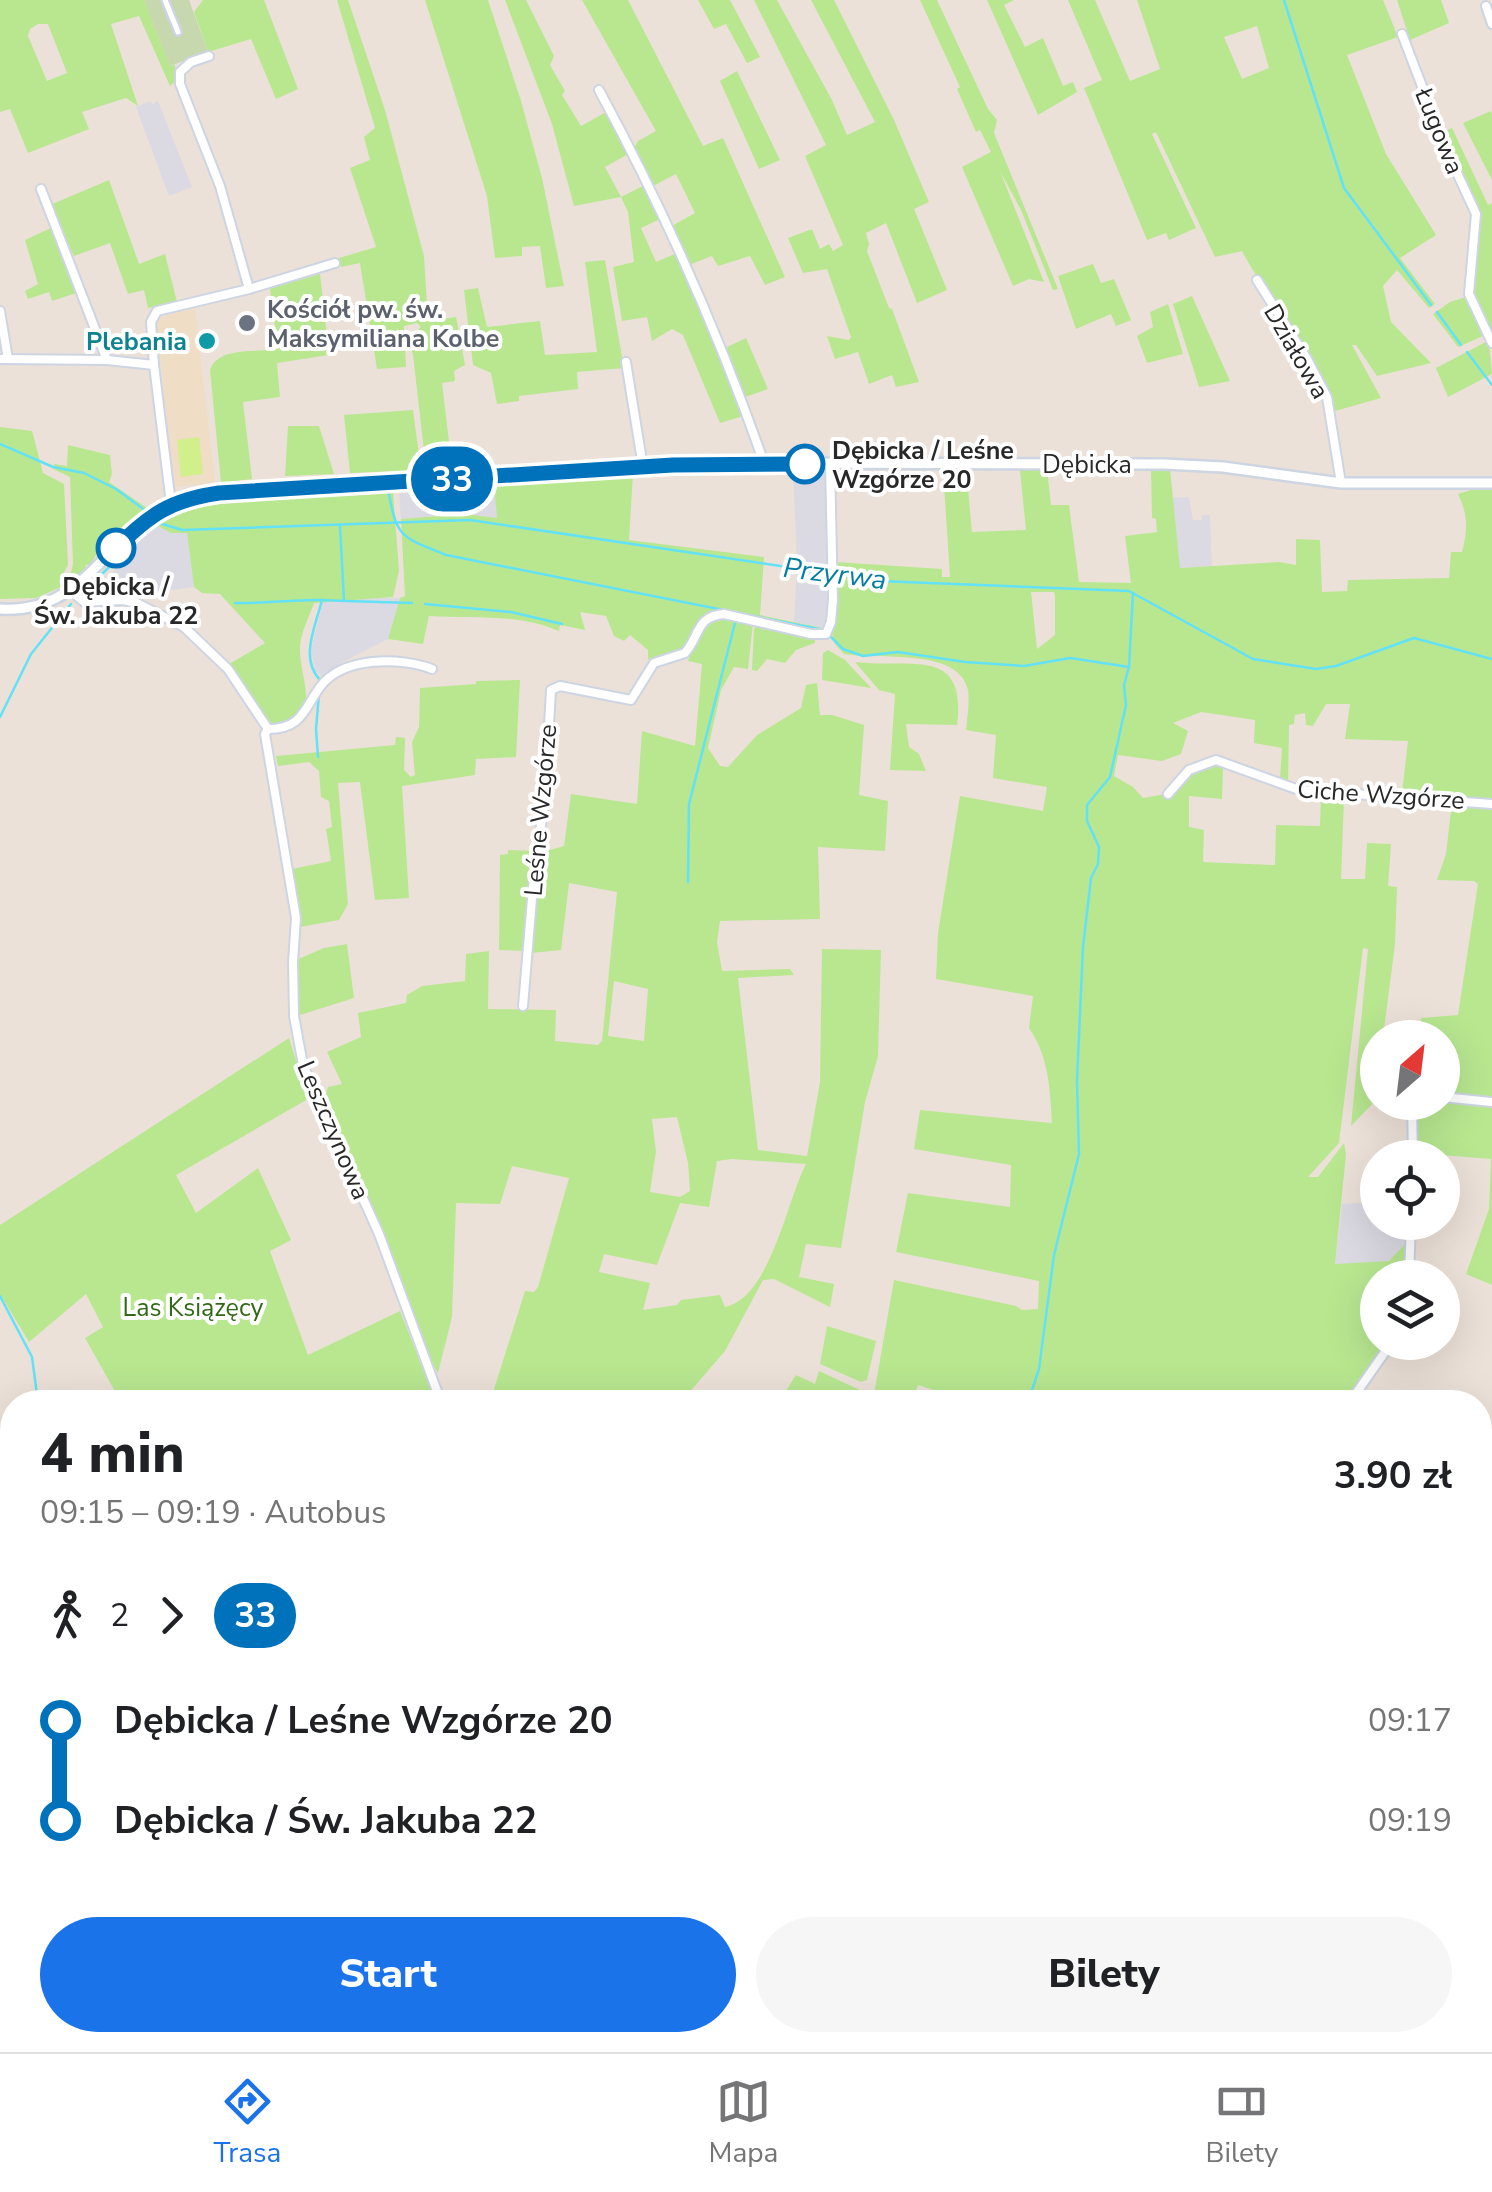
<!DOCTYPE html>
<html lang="pl">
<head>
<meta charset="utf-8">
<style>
	:root { --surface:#fff; --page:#f6f6f6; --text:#202124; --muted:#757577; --line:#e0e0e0; --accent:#1a73e8 }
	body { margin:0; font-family:"Nunito Sans",sans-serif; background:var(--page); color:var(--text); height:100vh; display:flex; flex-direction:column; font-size:38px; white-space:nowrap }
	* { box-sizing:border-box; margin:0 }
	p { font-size:32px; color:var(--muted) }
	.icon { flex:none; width:55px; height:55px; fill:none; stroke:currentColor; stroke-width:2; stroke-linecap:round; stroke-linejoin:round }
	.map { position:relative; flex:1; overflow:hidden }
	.drawer { position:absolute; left:0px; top:1390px; width:1492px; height:662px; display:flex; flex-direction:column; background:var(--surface); border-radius:40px 40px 0 0; box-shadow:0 10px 40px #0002 }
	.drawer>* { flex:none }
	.badge { padding:0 20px; border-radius:32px; font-size:35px; line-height:65px }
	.needle { width:65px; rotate:28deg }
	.tools { position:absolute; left:1360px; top:1020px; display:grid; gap:20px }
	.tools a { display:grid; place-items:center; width:100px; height:100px; border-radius:50%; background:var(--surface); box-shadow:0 10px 40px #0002; font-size:50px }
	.map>.badge { position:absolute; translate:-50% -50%; box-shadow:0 0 0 5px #fff }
	.legs { display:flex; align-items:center; gap:15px; height:110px; padding:0 40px; font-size:32px }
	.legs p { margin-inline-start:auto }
	.overview { display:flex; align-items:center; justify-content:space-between; height:170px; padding:0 40px }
	h1 { font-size:55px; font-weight:800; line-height:75px }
	.cta { display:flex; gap:20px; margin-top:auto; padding:20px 40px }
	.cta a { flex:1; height:115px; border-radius:60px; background:var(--accent); color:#fff; font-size:40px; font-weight:800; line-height:115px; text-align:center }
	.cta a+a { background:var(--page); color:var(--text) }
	ul { padding:0 40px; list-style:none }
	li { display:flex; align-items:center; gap:35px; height:100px; font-size:38px }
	li i { display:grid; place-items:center; width:15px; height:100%; margin:0 12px; background:currentColor }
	li i::after { content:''; width:25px; height:25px; margin:-12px; border:8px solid; border-radius:50%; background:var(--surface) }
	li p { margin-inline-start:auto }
	li:first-child i { background:linear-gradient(#0000 50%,currentColor 0) }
	li:last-child i { background:linear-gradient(currentColor 50%,#0000 0) }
	.tab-bar { display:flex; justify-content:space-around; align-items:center; height:140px; border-top:2px solid var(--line); background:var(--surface); font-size:28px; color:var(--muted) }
	.tab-bar a { display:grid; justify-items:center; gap:5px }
	.tab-bar .on { color:var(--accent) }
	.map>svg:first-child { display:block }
</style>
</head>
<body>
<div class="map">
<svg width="1492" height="2052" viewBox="0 0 1492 2052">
	<rect width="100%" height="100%" fill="#ece1d8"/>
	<g fill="#dbdae3">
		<polygon points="150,101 152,104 158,101 192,187 169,196 136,107"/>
		<polygon points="793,471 826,472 831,600 824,629 794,622 797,564"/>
		<polygon points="494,483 498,519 465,514 401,519 399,494 406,486"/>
		<polygon points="1189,497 1193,520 1202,520 1202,515 1210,515 1212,566 1179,568 1171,498"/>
		<polygon points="158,525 171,533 187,533 194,587 142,594 100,595 96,599 90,598 141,540"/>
		<polygon points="349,598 400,598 388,639 341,663 324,678 315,670 311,649 323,601"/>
		<polygon points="1377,1202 1378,1222 1407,1223 1406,1243 1389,1261 1335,1265 1342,1204"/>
	</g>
	<polygon fill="#efddc6" points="195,307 215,483 174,487 156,319"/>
	<g fill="#b8e790" fill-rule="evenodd">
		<path d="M 0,0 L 144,0 L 170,66 L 175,65 L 176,81 L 170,86 L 139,16 L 111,24 L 138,106 L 126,98 L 82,112 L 89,129 L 28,153 L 10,109 L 0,112 ZM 38,24 L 48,24 L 67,73 L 47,81 L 28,36 L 30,29 Z"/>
		<polygon points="203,0 264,0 298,89 276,99 251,39 208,52 194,12"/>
		<polygon points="337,0 348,0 385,110 424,256 428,321 456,317 465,365 454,371 455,381 442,383 452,467 426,468 413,355 408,339 421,327 417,323 404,326 406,367 377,369 360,263 341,267 339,258 376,247 350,168 370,160 364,137 375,128"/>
		<polygon points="425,0 488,0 521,101 542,178 564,286 546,288 540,246 522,247 522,256 495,258 487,196"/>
		<polygon points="505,0 526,0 554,56 550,65 565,91 562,95 581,126 608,111 630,153 605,167 621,197 645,185 662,218 641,228 656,262 677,253 726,366 743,416 720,423 683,335 672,329 652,341 647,317 622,321 613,267 634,262 628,212 621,197 574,206 552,124"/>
		<polygon points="582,0 628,0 703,146 723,138 785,277 765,285 750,256 718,266 712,256 689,265 672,226 695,213 676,174 653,186 634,148 638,141 656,131"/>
		<polygon points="698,0 730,0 760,57 747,63 726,24 714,29"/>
		<polygon points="754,0 777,0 832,100 847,135 875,122 811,0 834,0 894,120 929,202 914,209 947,290 917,303 886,223 866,233 869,244 867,251 889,308 892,309 919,382 896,387 892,375 869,384 858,352 835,359 827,336 849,340 851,337 827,269 803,273 788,238 812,229 820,249 829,244 833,251 843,245 805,156 826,145"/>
		<polygon points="920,0 937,0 988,109 997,120 994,133 1058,289 1053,290 1021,210 1000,171 1044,282 1029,279 1013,286 962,167 991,152 980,130 976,132 957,89 960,87"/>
		<polygon points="987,0 1014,0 1004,5 1025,47 1043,38 1063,86 1073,82 1077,92 1038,115"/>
		<path d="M 1068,0 L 1095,0 L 1130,81 L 1160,69 L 1137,0 L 1383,0 L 1398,37 L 1347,55 L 1386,154 L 1436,235 L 1400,258 L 1435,304 L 1429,308 L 1397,270 L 1383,286 L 1391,322 L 1431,363 L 1377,376 L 1356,345 L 1352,345 L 1381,398 L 1335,411 C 1326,388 1316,367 1304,345 C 1284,313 1259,284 1242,251 L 1215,257 L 1156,132 L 1152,134 L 1196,228 L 1169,240 L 1166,233 L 1147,240 L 1084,88 L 1102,80 ZM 1257,26 L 1269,68 L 1242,79 L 1224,37 Z"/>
		<polygon points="1397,0 1441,0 1449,23 1410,40"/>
		<polygon points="737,71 780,160 759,169 720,81"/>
		<polygon points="1491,111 1492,114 1492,180 1463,123"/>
		<polygon points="1452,128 1488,205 1492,203 1492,338 1473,298 1482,214 1442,132"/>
		<polygon points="109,180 139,264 165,254 177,302 148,308 144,290 128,294 110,243 74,256 50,205"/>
		<polygon points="53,227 79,292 52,301 49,292 28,299 25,291 38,284 25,240"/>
		<polygon points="605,260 624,368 577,372 578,389 519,396 519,401 497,404 491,373 473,365 464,290 478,288 487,327 540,321 545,355 597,352 585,262"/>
		<polygon points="1093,264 1101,283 1114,279 1131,320 1116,326 1111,314 1076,329 1058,276"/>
		<path d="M 320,274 L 329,355 L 277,363 L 280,397 L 243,402 L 252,479 L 221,483 L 210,370 C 218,346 256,353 278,349 L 270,288 Z"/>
		<polygon points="1192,296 1230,381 1199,387 1173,304"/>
		<polygon points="1466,297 1485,335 1458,347 1433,314 1450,302"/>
		<polygon points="1168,304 1183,354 1147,363 1137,336 1153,327 1150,312"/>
		<polygon points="746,338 768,389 745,397 725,348"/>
		<polygon points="1484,343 1489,343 1492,374 1448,397 1436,368"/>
		<polygon points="413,410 421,470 350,473 344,415"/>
		<polygon points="288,426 319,426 334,474 285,476"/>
		<polygon points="0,427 32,431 43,473 64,484 68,565 59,581 61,587 36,598 0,599"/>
		<polygon points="68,445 110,455 112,474 109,482 147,508 105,541 89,566 86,564 85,570 68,584 73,564 70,477 53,469 54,464 67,466"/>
		<path d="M 966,468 L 972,532 L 1026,530 L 1020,470 L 1047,469 L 1051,505 L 1069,505 L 1079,582 L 1131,583 L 1125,536 L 1157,532 L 1156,519 L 1152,518 L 1151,469 L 1170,469 L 1180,568 L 1279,562 L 1296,565 L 1296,539 L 1320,540 L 1322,592 L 1347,591 L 1348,580 L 1449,578 L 1451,552 L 1462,552 C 1468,530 1468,515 1458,494 L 1471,490 L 1492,490 L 1492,799 L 1402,793 L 1408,741 L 1345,739 L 1350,704 L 1326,704 L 1313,726 L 1306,725 L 1305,713 L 1295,715 L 1294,724 L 1289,725 L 1288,783 L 1280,780 L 1282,748 L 1254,743 L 1255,720 L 1201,712 L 1173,723 L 1188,731 L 1181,754 L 1162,761 L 1118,755 L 1114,776 L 1133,787 L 1143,798 L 1166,794 L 1167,798 L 1187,774 L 1219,762 L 1227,767 L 1223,769 L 1222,799 L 1189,796 L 1189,827 L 1204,830 L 1203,862 L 1275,865 L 1276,825 L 1320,826 L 1321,796 L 1344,798 L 1341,879 L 1365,879 L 1367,843 L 1391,844 L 1388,886 L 1397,887 L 1395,944 L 1383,1037 L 1378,1038 L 1377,1099 L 1351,1126 L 1368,949 L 1363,948 L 1339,1143 L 1308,1177 L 1318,1177 L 1344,1143 L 1346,1154 L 1335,1264 L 1389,1261 L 1406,1243 L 1407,1277 L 1378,1278 L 1378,1342 L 1383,1343 L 1382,1346 L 1344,1402 L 972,1402 L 918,1385 L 912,1402 L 873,1400 L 894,1280 L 1016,1306 L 1022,1310 L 1038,1309 L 1039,1281 L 896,1252 L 908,1193 L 1010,1207 L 1011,1165 L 914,1149 L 920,1110 L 1052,1123 C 1050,1089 1049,1057 1029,1028 L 1033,996 L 936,979 L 938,933 L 960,796 L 1043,811 L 1047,787 L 993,778 L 996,735 L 966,730 C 967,718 970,702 968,690 C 959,647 877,660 844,654 L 834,643 L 832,633 L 835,562 L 942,569 L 942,577 L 950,577 L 943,469 ZM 1031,592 L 1054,592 L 1055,596 L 1055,635 L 1037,649 Z"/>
		<path d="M 633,474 L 629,540 L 764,557 L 760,615 L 827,629 L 821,633 L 712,612 C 693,624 697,640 682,651 C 675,657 660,657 651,661 L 648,659 L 648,650 L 630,635 L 624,641 L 614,636 L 606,616 L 580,612 L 585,630 L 560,625 L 559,631 C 516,613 474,619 429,616 L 423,644 L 388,639 L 400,598 L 405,596 L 401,519 L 465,514 L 497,518 L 494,483 Z"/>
		<path d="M 375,487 L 391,487 L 393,492 L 399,571 L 393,597 L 314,603 C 309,617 300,634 300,649 C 300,685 327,723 267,725 L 229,664 L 265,643 L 220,594 L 202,593 L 194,587 L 187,533 L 171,533 L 158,526 L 149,532 L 147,528 C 191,498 242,495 293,493 L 297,498 L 304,498 L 308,491 L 357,488 L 363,494 L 369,495 Z"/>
		<path d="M 735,618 L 753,623 L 748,669 L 734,667 L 721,690 L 708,748 L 720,766 L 728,767 L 757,735 L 801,708 L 806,685 L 817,683 L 820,715 L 832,715 L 864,725 L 859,795 L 888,801 L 885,851 L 818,847 L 820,919 L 720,921 L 717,942 L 722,971 L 790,969 L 794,975 L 738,978 L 758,1150 L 807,1156 L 820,1082 L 822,949 L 881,950 L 878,1056 L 865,1102 L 841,1248 L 806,1244 L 799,1277 L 834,1284 L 830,1307 L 774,1279 L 763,1280 L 725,1351 L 681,1402 L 490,1402 L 525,1291 L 534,1292 L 538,1287 L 569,1178 L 512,1166 L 500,1204 L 456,1203 L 452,1317 L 438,1373 L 422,1343 L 352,1158 L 324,1100 L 328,1087 L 342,1084 L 327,1052 L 361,1037 L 358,1013 L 406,1003 L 407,995 L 422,986 L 465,981 L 466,954 L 489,951 L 488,1009 L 556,1010 L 555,1041 L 598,1045 L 602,1041 L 617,892 L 569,883 L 561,950 L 531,953 L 542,845 L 550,850 L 564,846 L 571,794 L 637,804 L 642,731 L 695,746 L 702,664 L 688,661 C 700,632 700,619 735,618 ZM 614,981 L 648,989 L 644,1041 L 608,1036 ZM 677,1117 L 688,1163 L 690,1191 L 680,1197 L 650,1192 L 656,1152 L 652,1119 ZM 732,1159 L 806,1164 C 787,1200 770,1298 725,1307 L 720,1295 L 681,1300 L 677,1305 L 643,1310 L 650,1283 L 599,1272 L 604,1254 L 657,1265 L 680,1203 L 709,1207 L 717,1161 Z"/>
		<polygon points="759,624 815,637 815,643 796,650 785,663 767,659 757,671 752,670 754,629"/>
		<polygon points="828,650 845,660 871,688 822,680 823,653"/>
		<path d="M 855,662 C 911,669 967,645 957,725 L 906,724 L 909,747 L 919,754 L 926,771 L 890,770 L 895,694 L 879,690 Z"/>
		<polygon points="520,680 516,757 476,759 475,775 402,786 409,898 375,900 360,782 338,783 348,904 339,920 300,927 292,869 331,861 326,829 332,827 329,801 321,797 319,771 309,762 278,766 276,756 395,745 396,737 405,738 404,770 411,777 415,775 412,742 419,727 420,688 476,684 476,681"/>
		<polygon points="1452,802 1492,806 1492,1099 1443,1094 1442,1038 1419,1038 1421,1018 1458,1015 1478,884 1474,881 1437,880 1446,854"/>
		<polygon points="508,850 536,851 530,876 525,951 499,950 500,855 508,854"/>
		<polygon points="347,944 354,998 300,1015 296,960 324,948"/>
		<polygon points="289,1038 308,1099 176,1175 196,1213 258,1168 291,1240 270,1251 308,1355 400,1311 436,1402 121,1402 85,1338 103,1327 86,1294 29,1342 0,1294 0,1225"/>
		<polygon points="1443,1101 1492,1105 1492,1285 1466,1274 1489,1209 1491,1159 1417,1153 1416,1150 1415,1103"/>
		<polygon points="827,1326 876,1341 867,1380 861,1382 820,1364"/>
		<polygon points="819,1371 862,1391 863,1402 779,1402 796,1375 815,1384"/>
		<polygon points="1480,1438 1492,1446 1492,1552 1480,1569"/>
		<polygon points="1492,1572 1492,2052 1203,2052 1219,2040 1480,2040 1480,1588"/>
	</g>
	<polygon fill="#c7d7ae" points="144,0 189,0 208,52 170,66"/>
	<polygon fill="#d1ef8b" points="199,437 203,474 181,477 177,440"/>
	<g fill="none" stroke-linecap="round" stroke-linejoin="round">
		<g stroke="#63e1f6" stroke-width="2.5">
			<polyline points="1284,0 1344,188 1431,305"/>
			<polyline points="1437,312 1461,345"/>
			<polyline points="1467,352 1492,385"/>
			<polyline points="0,444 53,467 84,473 116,489 146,511"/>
			<polyline points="352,479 388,478"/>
			<path d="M 388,489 C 397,539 400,536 446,555 L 824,630"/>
			<polyline points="156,522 182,530 470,520 828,573"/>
			<polyline points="836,574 879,581 1129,591 1253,659 1316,669 1336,666 1414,638 1492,659"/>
			<polyline points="82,594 140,536"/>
			<polyline points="346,601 412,603"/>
			<path d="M 235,603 C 265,604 292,599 322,600"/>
			<polyline points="425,604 511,612 562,624"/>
			<polyline points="830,636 843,649 863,656 898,652 965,662 1024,666 1070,658 1129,667 1133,593"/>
			<path d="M 321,681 C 299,659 315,628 322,600 L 344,601 L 340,525"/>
			<polyline points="0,717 31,654 71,604"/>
			<polyline points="318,757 316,729 319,694"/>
			<polyline points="688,882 689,804 736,619"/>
			<polyline points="0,1296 32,1357 38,1402"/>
			<polyline points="1028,1402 1039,1369 1054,1255 1079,1154 1077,1081 1083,947 1091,878 1098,864 1099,847 1087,821 1087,805 1110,777 1126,705 1124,685 1129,667"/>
			<polyline points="0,1564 12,1549"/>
			<polyline points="0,1646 12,1622"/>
		</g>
		<g stroke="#cdd4e2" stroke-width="10">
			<polyline id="pedestrian" points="165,0 178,32"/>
		</g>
		<g stroke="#cdd4e2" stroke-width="12">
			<g id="minor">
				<polyline points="1486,6 1492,24"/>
				<polyline points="1402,34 1446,149 1476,214 1469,294 1492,343"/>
				<polyline points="209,56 191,62 180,72 180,84 220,186 249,289"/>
				<path d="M 599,90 C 664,210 719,334 764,463"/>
				<polyline points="41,189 107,360"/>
				<polyline points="1257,280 1307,359 1327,397 1341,483"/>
				<polyline points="0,311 8,359"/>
				<polyline points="0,359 107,360 154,365 171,504"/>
				<polyline points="626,362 643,467"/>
				<polyline points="154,365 151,322 157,311 249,289 335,263"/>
				<polyline points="70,590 84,602 123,600 137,603 184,627 228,669 268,729"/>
				<polyline points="268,729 265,734 296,918 293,962 294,1016 303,1065 379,1234 441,1402"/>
				<path d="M 268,729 C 302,729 304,709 320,687 C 343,656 401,657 432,669"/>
				<polyline points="1168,794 1189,770 1216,760 1299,790 1492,804"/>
				<path d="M 523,1006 L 533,887 L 545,794 L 551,690 L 560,686 L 631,700 L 654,663 L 685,653 C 700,636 696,616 724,614 L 811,634 L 826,634 L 831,622 L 833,600 L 830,464"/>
				<polyline points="1442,1097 1492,1102"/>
				<polyline points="1412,1102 1413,1158"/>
				<polyline points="1409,1278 1411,1222"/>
				<polyline points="1350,1402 1392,1342"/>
				<polyline points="477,2040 484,2048"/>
				<polyline points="742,2040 749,2052"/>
				<polyline points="840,2052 852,2040"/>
			</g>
		</g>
		<g stroke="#cdd4e2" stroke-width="14">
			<path id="tertiary" d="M 0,609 C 81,614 101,545 160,510 C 178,499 198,496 219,493 L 712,463 L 1164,464 L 1223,467 L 1341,483 L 1492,483"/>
		</g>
		<use href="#pedestrian" stroke="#fff" stroke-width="5"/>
		<use href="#minor" stroke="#fff" stroke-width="8"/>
		<use href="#tertiary" stroke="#fff" stroke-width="9"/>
	</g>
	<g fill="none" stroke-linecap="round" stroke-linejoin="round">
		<g stroke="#fff" stroke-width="22">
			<path id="line-1" d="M 116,548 C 150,514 171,500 219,493 L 673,465 L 805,464"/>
		</g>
		<use href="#line-1" stroke="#0072bc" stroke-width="15"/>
	</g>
	<circle fill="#6b7280" stroke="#fff" stroke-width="4" cx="247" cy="323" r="10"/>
	<circle fill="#0f9aa8" stroke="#fff" stroke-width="4" cx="207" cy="341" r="10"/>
	<g fill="#fff" stroke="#0072bc" stroke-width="5">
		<circle cx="805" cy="464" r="18"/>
		<circle cx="116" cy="548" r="18"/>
	</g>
	<g text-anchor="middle" stroke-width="8" stroke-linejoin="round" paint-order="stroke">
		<g font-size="25" fill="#282828" stroke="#fff">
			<text transform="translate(1440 131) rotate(68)" y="9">Ługowa</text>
			<text transform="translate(1297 351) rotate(60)" y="9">Działowa</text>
			<text x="1087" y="473">Dębicka</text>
			<text transform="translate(1381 794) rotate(4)" y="9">Ciche Wzgórze</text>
			<text transform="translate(540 810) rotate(-85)" y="9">Leśne Wzgórze</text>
			<text transform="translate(334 1130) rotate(67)" y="9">Leszczynowa</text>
		</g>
		<g font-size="25" font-weight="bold" fill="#5b616d" stroke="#fff" text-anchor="start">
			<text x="267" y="318">Kościół pw. św.<tspan x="267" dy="29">Maksymiliana Kolbe</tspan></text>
		</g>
		<g font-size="25" font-weight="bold" fill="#0d838f" stroke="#fff" text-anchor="end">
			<text x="187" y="350">Plebania</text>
		</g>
		<g font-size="25" font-weight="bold" fill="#282828" stroke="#fff" text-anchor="start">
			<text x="832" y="459">Dębicka / Leśne<tspan x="832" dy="29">Wzgórze 20</tspan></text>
			<text x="116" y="595" text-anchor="middle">Dębicka /<tspan x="116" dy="29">Św. Jakuba 22</tspan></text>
		</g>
		<g font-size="25" fill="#306815" stroke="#fff">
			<text x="193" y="1316">Las Książęcy</text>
		</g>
		<g font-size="28" font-style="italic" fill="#057d9f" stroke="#fff">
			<text transform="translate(835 573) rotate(7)" y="10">Przyrwa</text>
		</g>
	</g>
</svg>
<div class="tools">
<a><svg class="needle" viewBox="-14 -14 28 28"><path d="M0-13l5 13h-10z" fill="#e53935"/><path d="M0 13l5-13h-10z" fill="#757577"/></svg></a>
<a><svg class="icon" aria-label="locate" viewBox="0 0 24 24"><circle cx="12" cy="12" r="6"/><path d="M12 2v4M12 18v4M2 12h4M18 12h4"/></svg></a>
<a><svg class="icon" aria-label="layers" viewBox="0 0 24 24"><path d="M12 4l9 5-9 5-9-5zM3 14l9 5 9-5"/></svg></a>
</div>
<b class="badge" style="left:452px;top:479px;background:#0072bc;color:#fff">33</b>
<section class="drawer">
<div class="overview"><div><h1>4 min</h1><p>09:15 – 09:19 · Autobus</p></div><b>3.90 zł</b></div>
<div class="legs"><svg class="icon" aria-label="walk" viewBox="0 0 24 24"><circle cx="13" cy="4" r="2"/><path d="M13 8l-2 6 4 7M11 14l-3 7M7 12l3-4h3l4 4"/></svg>2<svg class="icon" aria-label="forward" viewBox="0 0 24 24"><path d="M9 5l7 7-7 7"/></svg><b class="badge" style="background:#0072bc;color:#fff">33</b></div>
<ul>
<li><i style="color:#0072bc"></i><b>Dębicka / Leśne Wzgórze 20</b><p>09:17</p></li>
<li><i style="color:#0072bc"></i><b>Dębicka / Św. Jakuba 22</b><p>09:19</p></li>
</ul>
<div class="cta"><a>Start</a><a>Bilety</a></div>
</section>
</div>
<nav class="tab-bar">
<a class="on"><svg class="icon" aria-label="directions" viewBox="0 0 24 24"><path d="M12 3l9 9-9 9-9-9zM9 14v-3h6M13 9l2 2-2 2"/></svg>Trasa</a>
<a><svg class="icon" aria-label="map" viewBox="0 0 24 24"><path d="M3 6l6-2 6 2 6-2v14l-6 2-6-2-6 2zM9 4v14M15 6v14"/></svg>Mapa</a>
<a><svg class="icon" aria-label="tickets" viewBox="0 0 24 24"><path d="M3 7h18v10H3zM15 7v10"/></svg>Bilety</a>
</nav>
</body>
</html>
